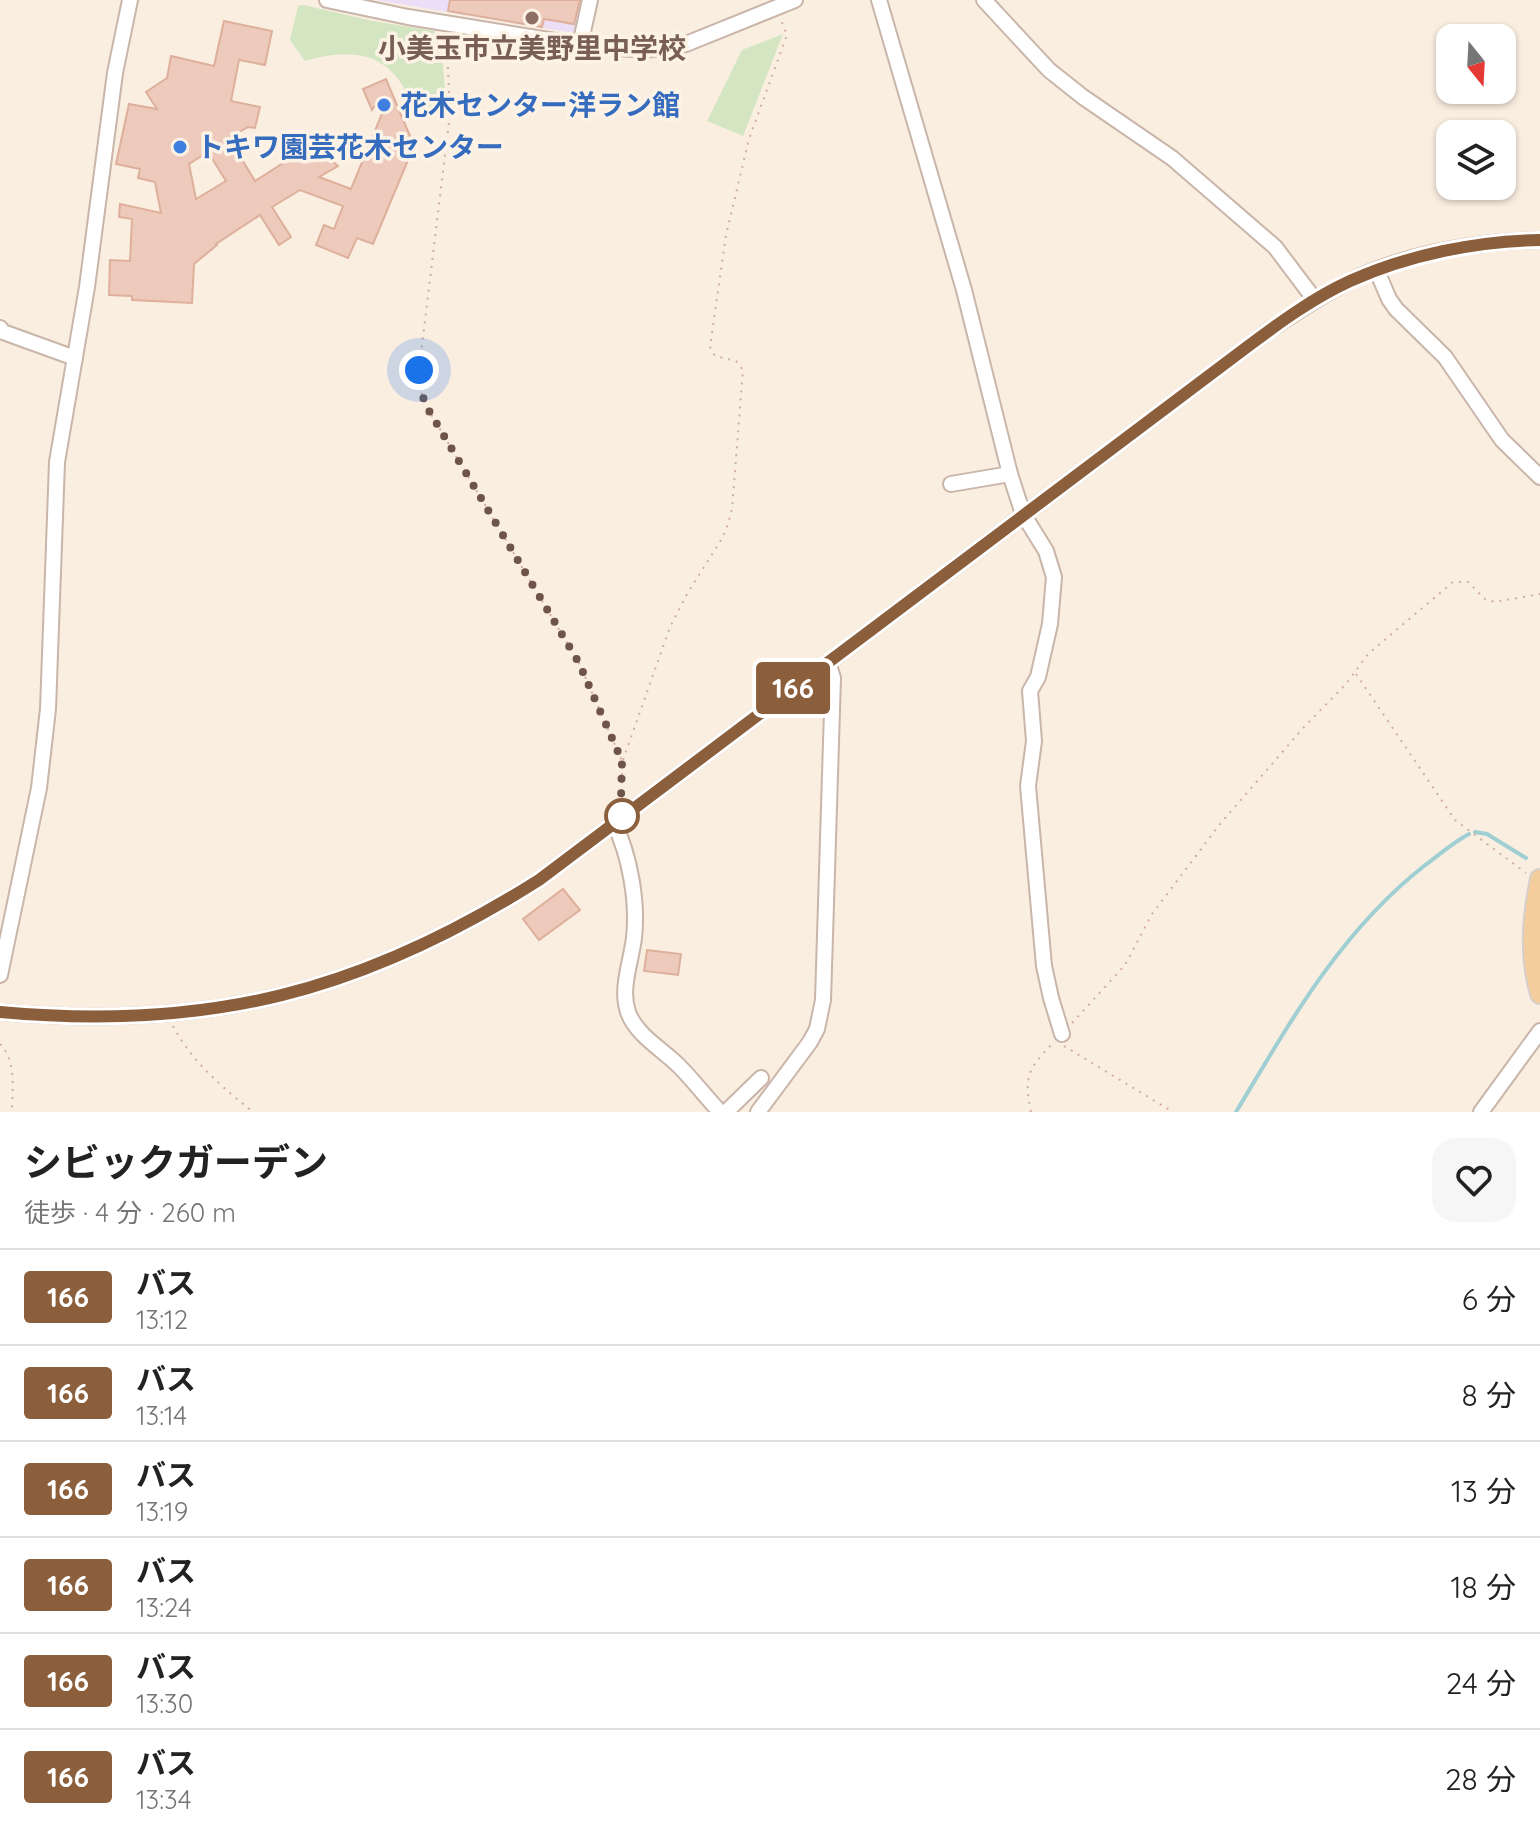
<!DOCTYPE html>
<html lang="ja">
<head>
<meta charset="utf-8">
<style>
	:root { --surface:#fff; --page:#f6f6f6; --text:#222; --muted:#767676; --line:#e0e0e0 }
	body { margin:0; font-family:Quicksand,"Noto Sans JP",sans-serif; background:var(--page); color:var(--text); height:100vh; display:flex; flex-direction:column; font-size:30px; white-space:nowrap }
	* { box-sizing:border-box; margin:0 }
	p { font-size:26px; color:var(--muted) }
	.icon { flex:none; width:44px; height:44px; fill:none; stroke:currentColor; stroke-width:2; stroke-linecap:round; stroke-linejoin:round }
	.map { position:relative; height:1112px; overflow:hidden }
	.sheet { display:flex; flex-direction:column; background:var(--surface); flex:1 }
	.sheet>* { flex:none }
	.badge { padding:0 16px; border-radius:6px; font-size:28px; line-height:52px }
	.needle { width:52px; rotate:162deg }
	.tools { position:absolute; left:1436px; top:24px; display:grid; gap:16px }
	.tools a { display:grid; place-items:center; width:80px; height:80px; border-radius:16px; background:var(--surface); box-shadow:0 2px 6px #0004; font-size:40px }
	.you { position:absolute; width:40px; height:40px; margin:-20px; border:6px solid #fff; border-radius:50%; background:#1a73e8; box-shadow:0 0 0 12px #1a73e833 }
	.map>.badge { position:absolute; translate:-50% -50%; box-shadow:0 0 0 4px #fff }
	.round { display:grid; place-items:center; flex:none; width:84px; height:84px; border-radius:24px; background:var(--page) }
	.head { display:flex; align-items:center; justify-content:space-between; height:136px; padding:0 24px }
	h1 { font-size:38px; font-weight:700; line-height:60px }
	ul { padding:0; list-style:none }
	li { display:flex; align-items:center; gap:24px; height:96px; padding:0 24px; border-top:2px solid var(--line) }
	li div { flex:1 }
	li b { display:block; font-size:30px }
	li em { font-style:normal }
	li .badge { min-width:88px; font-weight:700; text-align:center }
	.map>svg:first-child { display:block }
</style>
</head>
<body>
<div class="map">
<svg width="1540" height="1112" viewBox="0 0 1540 1112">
	<rect width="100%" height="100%" fill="#faeee1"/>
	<polygon fill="#ebdef6" points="375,0 587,0 581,28 573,33"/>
	<g fill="#d3e6c1">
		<path d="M 303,5 L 373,21 L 435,31 L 442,58 L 447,107 L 414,111 C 396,56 360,45 305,61 L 290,40 L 298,6 Z"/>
		<polygon points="783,34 743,136 707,121 742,50"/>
	</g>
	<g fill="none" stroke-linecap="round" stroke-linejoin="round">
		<g stroke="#9fcfd2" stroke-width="4">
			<polyline points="1475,832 1487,834 1526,858"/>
			<path d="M 1236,1112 C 1290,1022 1340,932 1424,866 C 1439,855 1452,843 1469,834"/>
		</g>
	</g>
	<g fill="#edcabb" stroke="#deb09c" stroke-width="2" fill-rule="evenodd">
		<polygon points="450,0 580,0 574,24 544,19 542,27 448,11"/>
		<path d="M 224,21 L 272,31 L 265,65 L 239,60 L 231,101 L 260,107 L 255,128 L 248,127 L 229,138 L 255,181 L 313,144 L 338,166 L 319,177 L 351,189 L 386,104 L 379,100 L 372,110 L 363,89 L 386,79 L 410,136 L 411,153 L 373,244 L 357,238 L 348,258 L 316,245 L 324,225 L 334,229 L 343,206 L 300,190 L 272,207 L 291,237 L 279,245 L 260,215 L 216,244 L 217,245 L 194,264 L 192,303 L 132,300 L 132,296 L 109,295 L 110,260 L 130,261 L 132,219 L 119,217 L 120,204 L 161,213 L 155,182 L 138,178 L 140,169 L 116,164 L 129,104 L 157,109 L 146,92 L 167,78 L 171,56 L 214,66 ZM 208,152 L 226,181 L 196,199 L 189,164 Z"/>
		<polygon points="563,889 580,910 539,940 523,919"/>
		<polygon points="647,950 681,954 678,975 644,971"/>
	</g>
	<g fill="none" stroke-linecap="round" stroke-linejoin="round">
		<g stroke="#c9b5a9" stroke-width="18">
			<g id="minor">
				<polyline points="327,0 408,17 580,45 644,50 686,44 795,0"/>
				<polyline points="879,0 964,290 1010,474 1023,514 1046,551 1054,577 1050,624 1038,677 1030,691 1034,741 1028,786 1044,966 1051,998 1062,1034"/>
				<polyline points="984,0 1049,70 1083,97 1172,158 1275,247 1315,300"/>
				<polyline points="580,45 590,0"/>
				<polyline points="1377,271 1389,299 1396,309 1445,357 1502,440 1540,477"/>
				<polyline points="0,328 3,332 75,358"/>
				<polyline points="951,484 1010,474"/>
				<path d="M 614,823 C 630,856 638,902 634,938 C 631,962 620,989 628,1012 C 636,1035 662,1049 679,1066 C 693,1080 706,1097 720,1112"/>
				<polyline points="0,975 39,788 48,709 57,462 87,287 115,73 130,0"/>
				<path d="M 0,1012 C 209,1031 362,992 539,880 L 1271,329 C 1296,313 1320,296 1346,283 C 1404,254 1476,241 1540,240"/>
				<polyline points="726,1112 761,1078"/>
				<polyline points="758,1112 810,1042 817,1029 823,1000 833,678 828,662"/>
				<polyline points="1481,1112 1540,1031"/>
			</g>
		</g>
		<g stroke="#d7cfcc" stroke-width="22">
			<path id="major" d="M 1540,879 C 1532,918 1529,956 1540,994"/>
		</g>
		<g stroke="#d1ae9f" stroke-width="2" stroke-dasharray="2 6" stroke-linecap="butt">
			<polyline points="440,36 448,68 450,114 419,370 422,395 428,409 579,663 622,761 622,802"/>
			<polyline points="1356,674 1455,820 1526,873"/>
			<polyline points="623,760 670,627 687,594 723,537 728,524 732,509 743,370 736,361 715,356 710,347 726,235 749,139 787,35 781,20"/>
			<polyline points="1072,1023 1125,965 1152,914 1220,824 1304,727 1346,684 1368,654 1453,582 1468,582 1485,599 1495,602 1540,594"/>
			<path d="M 173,1026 C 191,1061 223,1088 253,1112"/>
			<path d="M 0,1044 C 17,1061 12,1090 12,1112"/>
			<polyline points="1064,1046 1173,1112"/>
			<path d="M 1031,1112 C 1024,1078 1027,1070 1051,1045"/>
		</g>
		<use href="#minor" stroke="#fff" stroke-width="14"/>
		<use href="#major" stroke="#f4cd9d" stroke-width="18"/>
	</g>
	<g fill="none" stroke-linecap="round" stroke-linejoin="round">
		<g stroke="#fff" stroke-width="18">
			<path id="line" d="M 0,1012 C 209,1031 362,992 539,880 L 1247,347 C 1279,323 1313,298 1350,281 C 1408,255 1476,241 1540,240"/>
		</g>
		<use href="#line" stroke="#8b5e3c" stroke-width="12"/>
		<polyline stroke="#6f544a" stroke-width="8" stroke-dasharray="0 14.4" points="419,370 422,395 428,409 579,663 622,761 621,799 625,814 622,816"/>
	</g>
	<circle fill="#8d6e63" stroke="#fdf2e6" stroke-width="3" cx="532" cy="18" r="8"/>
	<g fill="#3f7fe0" stroke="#fdf2e6" stroke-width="3">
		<circle cx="384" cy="105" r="8"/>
		<circle cx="180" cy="147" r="8"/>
	</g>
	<circle fill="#fff" stroke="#8b5e3c" stroke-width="4" cx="622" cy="816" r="16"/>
	<g text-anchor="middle" stroke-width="7" stroke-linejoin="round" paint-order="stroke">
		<g font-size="28" font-weight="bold" fill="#785e54" stroke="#fdf2e6">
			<text x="532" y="58">小美玉市立美野里中学校</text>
		</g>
		<g font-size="28" font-weight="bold" fill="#366cbe" stroke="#fdf2e6" text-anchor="start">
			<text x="400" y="115">花木センター洋ラン館</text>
			<text x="196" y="157">トキワ園芸花木センター</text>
		</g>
	</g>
</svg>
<div class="tools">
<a><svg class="needle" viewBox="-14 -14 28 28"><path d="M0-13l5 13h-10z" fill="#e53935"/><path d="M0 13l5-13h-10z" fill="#767676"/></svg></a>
<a><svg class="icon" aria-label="layers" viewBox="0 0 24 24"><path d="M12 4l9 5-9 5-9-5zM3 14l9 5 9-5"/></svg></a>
</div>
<div class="you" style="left:419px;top:370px"></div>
<b class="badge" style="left:793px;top:688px;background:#8b5e3c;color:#fff">166</b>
</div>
<section class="sheet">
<div class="head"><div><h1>シビックガーデン</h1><p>徒歩 · 4 分 · 260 m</p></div><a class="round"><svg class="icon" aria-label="heart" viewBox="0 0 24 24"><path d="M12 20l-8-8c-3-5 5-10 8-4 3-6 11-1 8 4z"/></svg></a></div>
<ul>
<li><span class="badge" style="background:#8b5e3c;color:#fff">166</span><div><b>バス</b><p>13:12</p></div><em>6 分</em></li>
<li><span class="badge" style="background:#8b5e3c;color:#fff">166</span><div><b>バス</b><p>13:14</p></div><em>8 分</em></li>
<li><span class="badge" style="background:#8b5e3c;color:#fff">166</span><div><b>バス</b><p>13:19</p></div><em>13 分</em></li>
<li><span class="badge" style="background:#8b5e3c;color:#fff">166</span><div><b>バス</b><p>13:24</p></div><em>18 分</em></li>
<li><span class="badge" style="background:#8b5e3c;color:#fff">166</span><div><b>バス</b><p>13:30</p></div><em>24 分</em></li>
<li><span class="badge" style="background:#8b5e3c;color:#fff">166</span><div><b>バス</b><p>13:34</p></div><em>28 分</em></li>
</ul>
</section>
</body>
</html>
